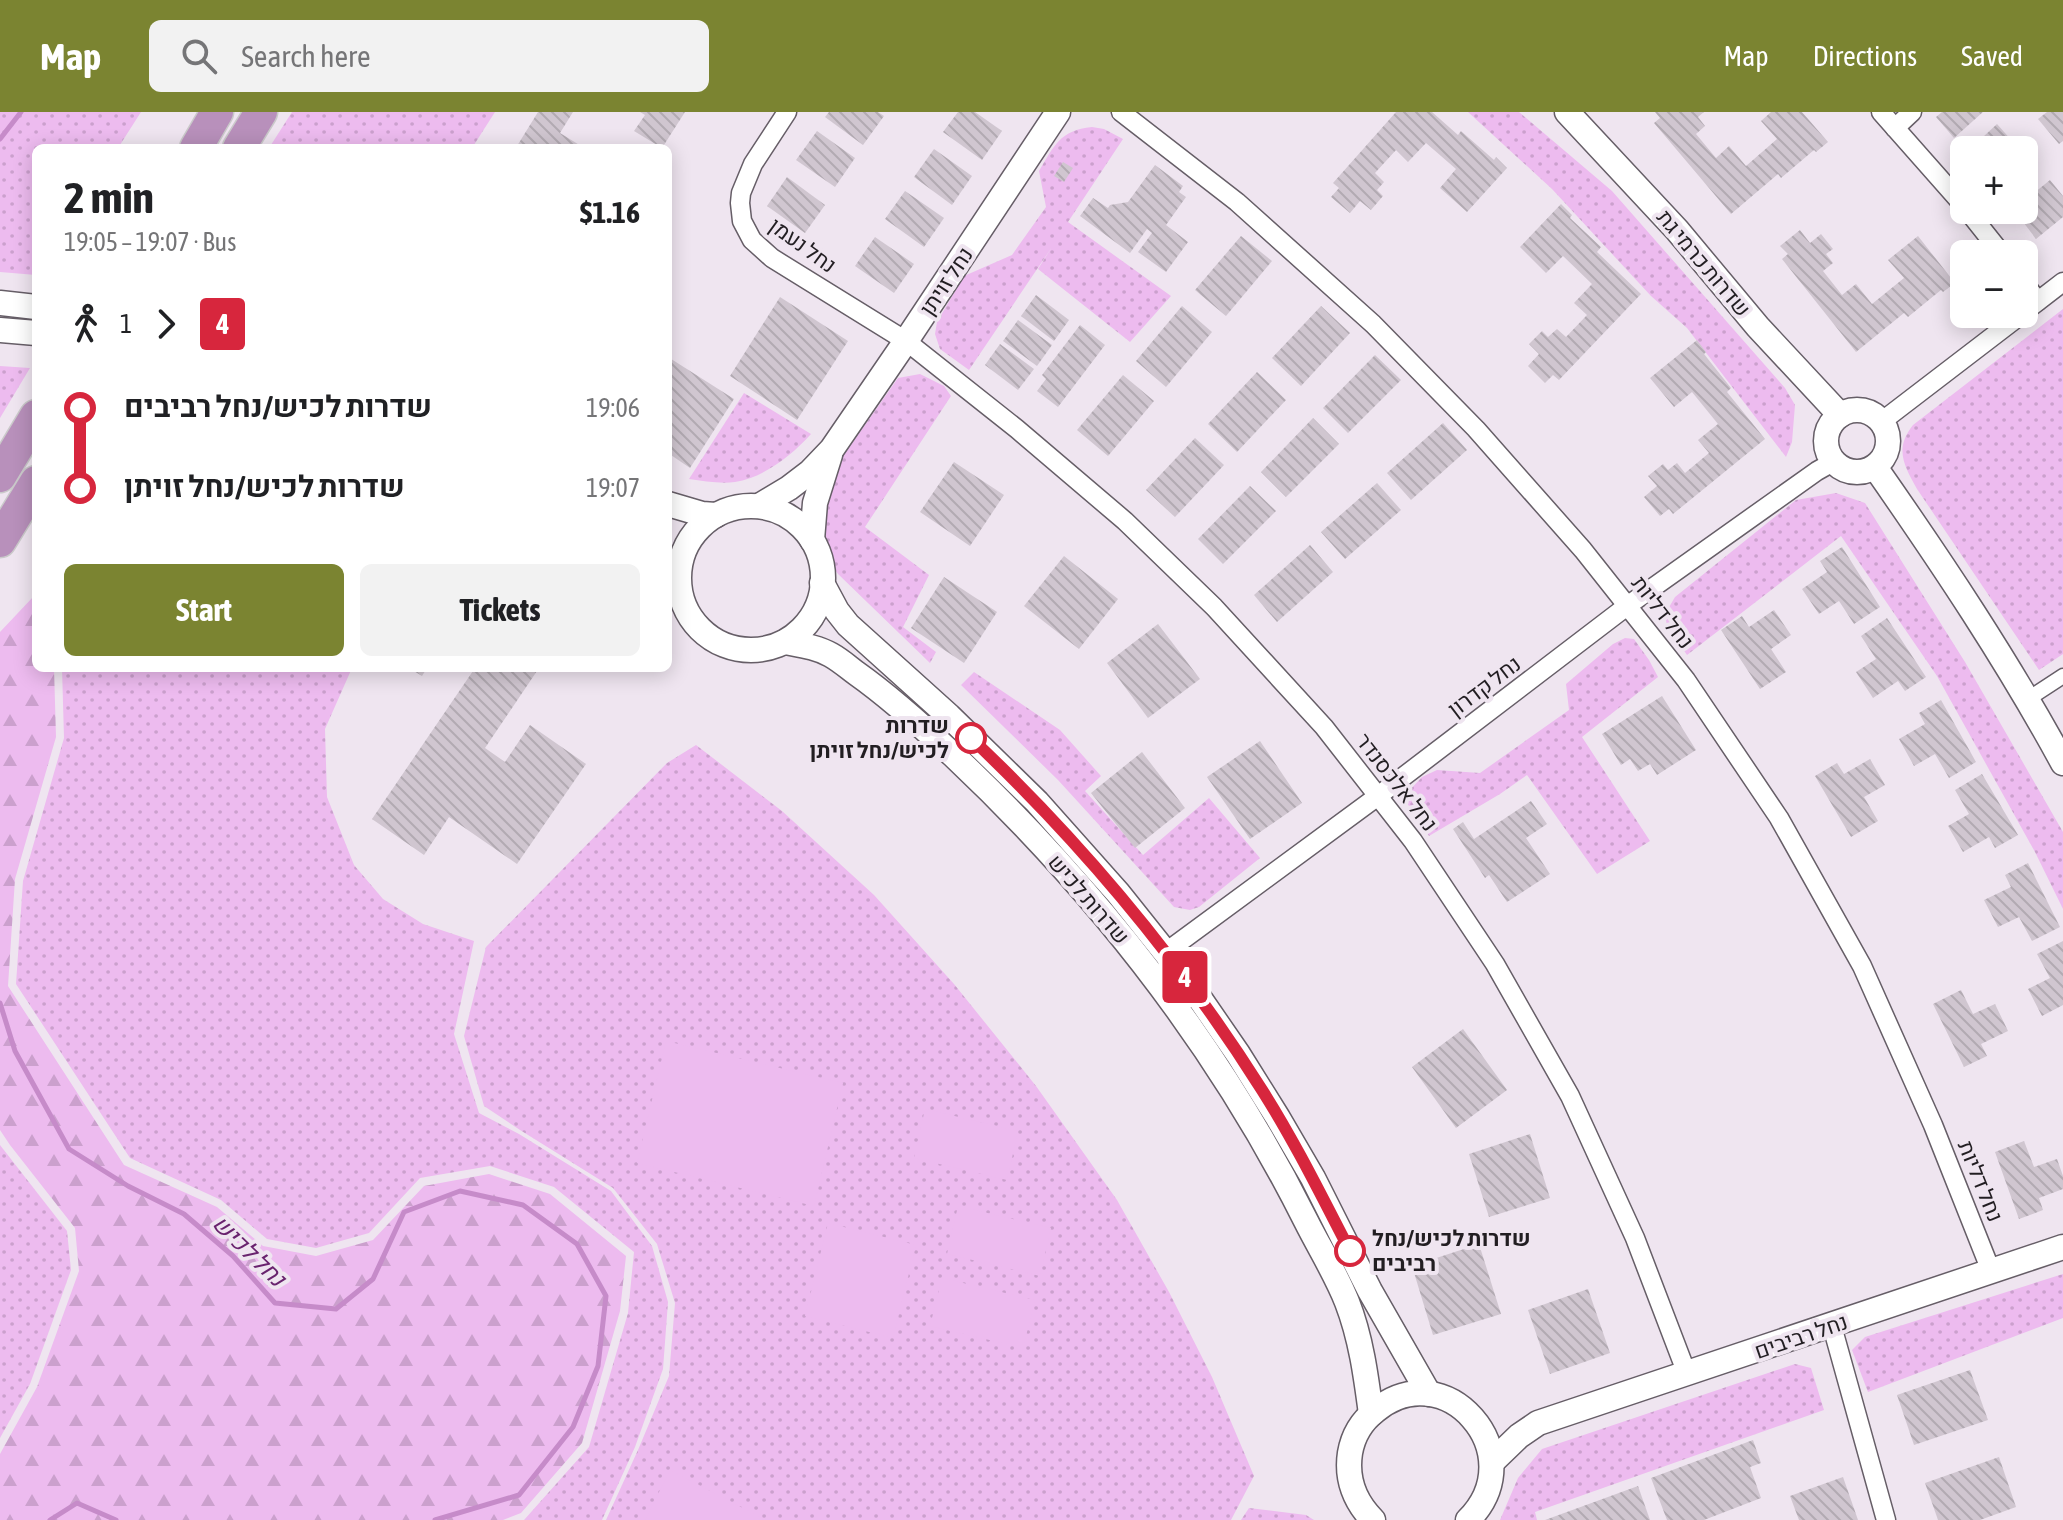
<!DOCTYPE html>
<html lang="en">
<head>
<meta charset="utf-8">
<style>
	:root { --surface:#fff; --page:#f2f2f2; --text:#202124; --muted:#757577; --accent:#7b8431 }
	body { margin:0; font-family:"Asap Condensed",Heebo,sans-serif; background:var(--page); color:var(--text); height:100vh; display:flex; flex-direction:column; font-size:30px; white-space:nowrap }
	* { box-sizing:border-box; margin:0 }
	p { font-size:26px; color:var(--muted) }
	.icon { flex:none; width:44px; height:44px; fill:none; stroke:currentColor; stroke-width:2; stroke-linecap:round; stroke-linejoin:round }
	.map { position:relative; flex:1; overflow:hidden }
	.panel { position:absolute; left:32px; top:32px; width:640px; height:528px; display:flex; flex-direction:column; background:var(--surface); border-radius:12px; box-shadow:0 4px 20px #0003 }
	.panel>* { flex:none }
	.badge { padding:0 16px; border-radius:6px; font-size:28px; line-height:52px }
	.fabs { position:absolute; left:1950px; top:24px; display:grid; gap:16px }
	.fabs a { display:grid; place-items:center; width:88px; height:88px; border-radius:12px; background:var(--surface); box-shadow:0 4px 20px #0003; font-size:40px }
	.map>.badge { position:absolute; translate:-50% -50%; box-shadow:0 0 0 4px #fff }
	.legs { display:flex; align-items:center; gap:12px; height:88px; padding:0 32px; font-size:26px }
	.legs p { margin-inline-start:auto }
	.overview { display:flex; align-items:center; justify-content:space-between; height:136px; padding:0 32px }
	h1 { font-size:44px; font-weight:700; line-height:60px }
	.primary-button { display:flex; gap:16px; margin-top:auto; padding:16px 32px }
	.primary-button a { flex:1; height:92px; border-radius:12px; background:var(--accent); color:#fff; font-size:32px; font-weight:700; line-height:92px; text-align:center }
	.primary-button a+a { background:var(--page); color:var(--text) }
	ul { padding:0 32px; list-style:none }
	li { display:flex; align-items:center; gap:28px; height:80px; font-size:30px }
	li i { display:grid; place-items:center; width:12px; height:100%; margin:0 10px; background:currentColor }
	li i::after { content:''; width:20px; height:20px; margin:-10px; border:6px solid; border-radius:50%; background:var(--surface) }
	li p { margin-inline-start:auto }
	li:first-child i { background:linear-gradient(#0000 50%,currentColor 0) }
	li:last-child i { background:linear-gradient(currentColor 50%,#0000 0) }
	header { display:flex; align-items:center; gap:48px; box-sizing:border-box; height:112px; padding:0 40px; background:var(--accent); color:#fff }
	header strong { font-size:38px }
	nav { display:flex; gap:44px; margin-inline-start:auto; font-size:28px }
	.search { width:560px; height:72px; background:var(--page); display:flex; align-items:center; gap:20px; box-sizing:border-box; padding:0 28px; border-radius:12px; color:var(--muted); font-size:30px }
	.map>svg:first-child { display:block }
</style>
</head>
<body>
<header>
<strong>Map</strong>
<div class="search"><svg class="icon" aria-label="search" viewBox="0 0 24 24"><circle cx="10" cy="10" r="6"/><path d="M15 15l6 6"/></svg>Search here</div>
<nav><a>Map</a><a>Directions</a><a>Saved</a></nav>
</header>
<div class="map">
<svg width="2063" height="1408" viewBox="0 0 2063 1408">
	<defs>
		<pattern id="grass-dots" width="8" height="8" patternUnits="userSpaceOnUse" patternTransform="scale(2)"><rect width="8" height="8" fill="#edbbef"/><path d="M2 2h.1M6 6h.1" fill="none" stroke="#cba0cd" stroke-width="1.8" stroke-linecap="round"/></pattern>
		<pattern id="forest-firs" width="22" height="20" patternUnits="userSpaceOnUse" patternTransform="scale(2)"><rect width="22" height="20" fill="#edbbef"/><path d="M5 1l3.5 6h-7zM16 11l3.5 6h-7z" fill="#cba0cd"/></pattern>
		<pattern id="building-back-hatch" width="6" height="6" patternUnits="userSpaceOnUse" patternTransform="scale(2)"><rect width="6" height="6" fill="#d0c6d0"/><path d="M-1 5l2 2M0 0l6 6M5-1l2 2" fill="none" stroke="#b2aab2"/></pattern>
	</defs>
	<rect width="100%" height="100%" fill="#efe5f0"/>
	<g fill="url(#grass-dots)">
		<polygon points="0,0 141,0 118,36 36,36 36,163 0,160"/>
		<polygon points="292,0 495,0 472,36 269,36"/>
		<polygon points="1468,0 1519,0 1612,79 1785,276 1795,293 1792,330 1786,345 1687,216 1651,184 1552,77"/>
		<path d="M 1092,15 L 1104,17 L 1123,27 L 1068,110 L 1171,184 L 1130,230 L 1038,157 L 1052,135 L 969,258 L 940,237 L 935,222 L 937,210 L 964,164 L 1012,143 L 1046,95 L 1039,59 C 1054,34 1060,18 1092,15 Z"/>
		<path d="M 2063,197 L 2063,542 L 2039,558 L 1917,377 C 1904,353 1894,337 1913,313 Z"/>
		<polygon points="0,254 30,256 0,306"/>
		<polygon points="920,262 944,274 951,284 865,415 929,463 903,515 936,540 930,551 838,462 827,447 821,416 834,357 898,266"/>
		<path d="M 744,281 L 811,322 C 792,343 765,365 735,370 C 720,372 704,369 689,367 Z"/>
		<polygon points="1836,381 1865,391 1965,550 2063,720 2063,797 2035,740 1937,564 1841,424 1687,543 1667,514 1665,502 1675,485 1796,388"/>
		<polygon points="1625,526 1634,527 1649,548 1658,565 1582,625 1650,729 1597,762 1527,663 1500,682 1429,724 1407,691 1408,680 1422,665 1437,658 1480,661 1569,598 1566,572 1613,532"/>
		<polygon points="62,556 352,556 325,617 327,685 354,753 383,787 423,812 474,829 454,922 479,1001 519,1022 611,1079 652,1134 668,1190 663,1257 635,1335 602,1408 524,1408 589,1335 628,1201 634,1140 554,1075 490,1054 420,1066 369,1121 316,1136 267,1127 221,1088 130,1046 16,872 23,769 64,626"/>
		<polygon points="974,560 1060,618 1101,664 1085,679 1143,743 1209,686 1260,746 1199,795 1190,798 1174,795 1058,668 961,573"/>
		<polygon points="696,633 782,699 874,783 954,872 1036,974 1117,1088 1169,1180 1212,1265 1254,1364 1231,1408 606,1408 638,1338 669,1264 675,1191 657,1132 613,1076 520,1018 484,994 464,924 486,835 667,651"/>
		<polygon points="0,1033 67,1119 71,1158 30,1272 0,1326"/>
		<polygon points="2063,1162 2063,1206 1868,1280 1852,1238 1865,1225"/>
		<polygon points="1795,1252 1811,1256 1824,1298 1535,1400 1537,1408 1500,1408 1518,1366 1542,1337"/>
		<polygon points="1249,1396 1306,1403 1314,1408 1241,1408"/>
	</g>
	<polygon fill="url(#forest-firs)" points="33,485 36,493 36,556 54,556 56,625 15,767 8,874 124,1053 217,1095 263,1134 316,1144 373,1128 424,1074 489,1062 550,1082 626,1144 620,1199 582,1331 521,1401 503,1408 0,1408 0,1342 37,1275 79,1159 75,1116 10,1033 0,1018 0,520"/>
	<g fill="#edbbef">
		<polygon points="666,929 843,971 814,1094 637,1051"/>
		<polygon points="925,997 1018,1019 1007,1068 914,1046"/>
		<polygon points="958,1094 1051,1116 1040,1164 947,1142"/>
		<polygon points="828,1111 916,1133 893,1226 805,1204"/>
		<polygon points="942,1166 1035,1188 1023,1236 930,1214"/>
		<polygon points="670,1358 766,1408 645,1408"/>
	</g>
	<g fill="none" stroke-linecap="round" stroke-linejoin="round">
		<g stroke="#c68bc9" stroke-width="5">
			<polyline points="0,27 21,0"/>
			<polyline points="0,891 15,939 69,1037 128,1074 184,1102 233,1144 275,1191 336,1197 373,1167 404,1100 460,1079 523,1093 577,1132 606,1184 598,1254 573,1315 519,1383 435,1408"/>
			<polyline points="50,1408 77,1391 116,1408"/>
		</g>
	</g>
	<g fill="url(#building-back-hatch)">
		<polygon points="538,0 573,0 560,21 581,34 580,36 521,36 517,34"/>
		<polygon points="640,0 685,0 662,36 634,19 645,3"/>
		<polygon points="829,0 878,0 884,4 863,33 825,5"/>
		<polygon points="958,0 975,0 1002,19 982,48 943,20"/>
		<polygon points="1396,0 1432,0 1458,23 1461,19 1494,48 1496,45 1507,56 1467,100 1440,76 1456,57 1426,31 1408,50 1396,38 1375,61 1384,70 1377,78 1383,84 1371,98 1360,89 1350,101 1331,85 1339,76 1333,71"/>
		<polygon points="1655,0 1704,0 1698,5 1705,14 1696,22 1716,46 1729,34 1746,54 1777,27 1761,9 1771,0 1802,0 1828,30 1816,40 1814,38 1781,66 1778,62 1731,102 1654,11 1660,6"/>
		<polygon points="1942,0 1983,0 1954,26 1936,5"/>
		<polygon points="2047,0 2063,0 2063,29 2059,32 2038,7"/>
		<polygon points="1997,12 2020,38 1969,38"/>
		<polygon points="817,19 855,46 835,75 796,48"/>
		<polygon points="934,37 972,64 952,93 914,65"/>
		<polygon points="1063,50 1073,56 1064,70 1054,64"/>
		<polygon points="1155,53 1183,74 1179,80 1186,85 1166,113 1188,130 1166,160 1138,140 1152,121 1147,117 1130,141 1080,104 1093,86 1108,96 1110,93 1128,90"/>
		<polygon points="787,65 825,93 805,121 767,94"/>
		<polygon points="2050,68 2063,84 2063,105 2036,127 2014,98 2024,98 2024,75 2027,73 2034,81"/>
		<polygon points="905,79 944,106 924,135 885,107"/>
		<polygon points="1561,92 1572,103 1570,106 1601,135 1597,140 1641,182 1559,268 1553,263 1545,271 1528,254 1539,242 1529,232 1542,219 1548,225 1557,217 1566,225 1587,203 1574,191 1592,172 1563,144 1546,161 1520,135"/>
		<polygon points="1800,118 1810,131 1821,122 1833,137 1826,142 1833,151 1823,159 1842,183 1856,172 1872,192 1904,166 1888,148 1918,124 1955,171 1943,180 1941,178 1908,205 1904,201 1856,240 1782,147 1788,142 1780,134"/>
		<polygon points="1241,124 1272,149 1226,204 1195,178"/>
		<polygon points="875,125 914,152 894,181 855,154"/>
		<polygon points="1036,183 1069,208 1054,229 1021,204"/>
		<polygon points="780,185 848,229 797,308 730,264"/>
		<polygon points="1182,194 1212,220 1166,275 1136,249"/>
		<polygon points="1321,194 1350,221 1301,274 1272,246"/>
		<polygon points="1018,208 1052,233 1037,254 1003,229"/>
		<polygon points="1080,213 1105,233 1058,295 1037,279 1046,267 1042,263"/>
		<polygon points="1697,228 1706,240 1704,242 1731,276 1727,280 1765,327 1673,402 1669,397 1660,404 1644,385 1657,374 1648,364 1663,352 1668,358 1677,351 1685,361 1709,341 1698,328 1718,312 1692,280 1674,295 1650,266"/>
		<polygon points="1000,232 1034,257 1018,278 985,253"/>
		<polygon points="1375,243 1401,268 1348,321 1323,296"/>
		<polygon points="668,245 734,287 690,356 668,341"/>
		<polygon points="1257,260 1286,288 1237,340 1208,312"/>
		<polygon points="1123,263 1154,289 1108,344 1077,318"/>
		<polygon points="1313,306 1339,332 1286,385 1261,360"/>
		<polygon points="1443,311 1467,338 1411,388 1387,361"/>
		<polygon points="1195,326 1224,353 1175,405 1146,378"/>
		<polygon points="954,350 1004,383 970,434 920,400"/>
		<polygon points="1377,371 1401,398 1345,447 1321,420"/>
		<polygon points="1250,374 1276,399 1223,452 1198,427"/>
		<polygon points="1310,433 1333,460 1277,510 1254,483"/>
		<polygon points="1842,435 1880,495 1854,512 1839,489 1819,502 1802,477 1827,460 1820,449"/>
		<polygon points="1064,444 1118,487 1079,537 1024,494"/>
		<polygon points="944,465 997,500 964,551 911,516"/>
		<polygon points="1774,498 1791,523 1771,537 1786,560 1760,577 1721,518 1742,504 1749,515"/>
		<polygon points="1887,506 1926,565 1905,579 1898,569 1873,586 1856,560 1876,547 1861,524"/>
		<polygon points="1158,512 1200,567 1148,606 1107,551"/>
		<polygon points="409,556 427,556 422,564"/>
		<polygon points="475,556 539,556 485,636 505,650 530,613 586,652 517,752 449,705 424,743 372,707"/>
		<polygon points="1662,584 1696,638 1657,663 1650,652 1638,659 1630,647 1621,653 1602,622"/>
		<polygon points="1941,588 1976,650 1949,666 1935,642 1914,654 1899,627 1925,612 1919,601"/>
		<polygon points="1260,629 1302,691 1250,727 1207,665"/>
		<polygon points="1142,640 1185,696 1135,736 1091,681"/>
		<polygon points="1870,647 1885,673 1864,685 1878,709 1851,725 1815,664 1837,651 1844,662"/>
		<polygon points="1982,662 2018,723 1995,736 1989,725 1963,740 1948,714 1969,702 1955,678"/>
		<polygon points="1531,689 1547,712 1526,726 1550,762 1507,790 1489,763 1485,766 1453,717 1463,710 1474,727"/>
		<polygon points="2028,751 2060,815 2032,829 2019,805 1998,815 1984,788 2011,775 2005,763"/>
		<polygon points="2063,829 2063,893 2042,904 2028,877 2050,866 2037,842"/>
		<polygon points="1961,878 1973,902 1995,892 2008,919 1981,932 1987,944 1964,955 1933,892"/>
		<polygon points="1463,917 1507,978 1456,1016 1412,955"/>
		<polygon points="1530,1022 1550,1086 1489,1105 1469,1042"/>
		<polygon points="2024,1029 2034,1055 2057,1047 2063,1064 2063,1077 2039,1086 2043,1098 2019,1107 1995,1040"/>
		<polygon points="1479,1132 1501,1202 1433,1223 1412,1154"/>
		<polygon points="1588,1177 1610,1241 1550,1262 1528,1198"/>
		<polygon points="1970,1258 1988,1308 1914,1333 1897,1283"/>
		<polygon points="1753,1328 1761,1351 1750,1355 1761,1386 1704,1408 1667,1408 1651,1366"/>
		<polygon points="1999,1345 2016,1395 1980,1408 1938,1408 1925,1371"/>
		<polygon points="1843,1365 1858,1408 1799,1408 1790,1384"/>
		<polygon points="1638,1374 1650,1408 1545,1408"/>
	</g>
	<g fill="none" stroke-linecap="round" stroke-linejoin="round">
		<g stroke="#665e67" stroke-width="17">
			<polyline id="pedestrian" points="2028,587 2063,564"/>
		</g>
		<g stroke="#665e67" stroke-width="21">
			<g id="minor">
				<polyline points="787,0 753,52 741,81 740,91 742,109 752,128 772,146 906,229 1017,317 1125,409 1214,495 1324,615 1413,729 1495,852 1570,984 1635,1126 1687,1262"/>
				<polyline points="1121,0 1237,90 1373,212 1476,317 1583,438 1686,568 1779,706 1862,854 1933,1013 1991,1159"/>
				<polyline points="1881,0 1964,94"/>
				<polyline points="1895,16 1912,0"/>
				<polyline points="1967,98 2002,142"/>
				<polyline points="2024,171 2038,189"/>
				<polyline points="2024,200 2063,170"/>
				<polyline points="1881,310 2022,202"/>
				<polyline points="1166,840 1378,684 1627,494 1817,359 1833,350"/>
				<polyline points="1832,1214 1886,1408"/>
			</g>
		</g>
		<g stroke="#665e67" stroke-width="27">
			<g id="tertiary">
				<polyline points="1567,0 1677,118 1758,215 1840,303"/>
				<polyline points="0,191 36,195"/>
				<polyline points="0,218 36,221"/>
				<circle cx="1857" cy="329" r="31"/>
				<path d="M 1875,355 C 1942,451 2007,548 2063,651"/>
				<polyline points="668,392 702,402 716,403"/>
				<polyline points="759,394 789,376 810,360 832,337 906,229 1058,0"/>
				<circle cx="751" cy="466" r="72"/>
				<polyline points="812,428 815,391 830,343"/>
				<polyline points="822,471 837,499 848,513 949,604 1037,690 1118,781 1185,865 1238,942 1278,1006 1313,1066 1370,1179 1429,1282"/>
				<path d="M 785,530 C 801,533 817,535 831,543 C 840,548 848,555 856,561 C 890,585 922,614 953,643 C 1095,777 1218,933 1306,1109 C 1319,1135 1336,1162 1347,1190 C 1361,1226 1366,1264 1371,1302"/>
				<polyline points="1492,1350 1519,1324 1538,1311 2063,1135"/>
				<path d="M 1373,1408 C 1355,1390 1346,1367 1350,1341 C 1353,1324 1362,1309 1375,1299 C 1444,1240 1535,1341 1468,1408"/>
			</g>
		</g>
		<g stroke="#cac9ca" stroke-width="35">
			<g id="trunk">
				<polyline points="196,36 217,0"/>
				<polyline points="239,36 261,0"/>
				<polyline points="0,364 36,304"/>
				<polyline points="0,429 36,370"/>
			</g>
		</g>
		<use href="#pedestrian" stroke="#fff" stroke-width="14"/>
		<use href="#minor" stroke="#fff" stroke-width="18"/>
		<use href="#tertiary" stroke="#fff" stroke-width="24"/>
		<use href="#trunk" stroke="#b890bb" stroke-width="32"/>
	</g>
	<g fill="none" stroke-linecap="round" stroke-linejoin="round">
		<g stroke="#fff" stroke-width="18">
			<path id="line-1" d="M 971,626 C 1082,731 1180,848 1262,978 C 1295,1030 1322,1085 1350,1139"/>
		</g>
		<use href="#line-1" stroke="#d7263d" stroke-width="12"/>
	</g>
	<g fill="#fff" stroke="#d7263d" stroke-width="4">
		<circle cx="971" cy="626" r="14"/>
		<circle cx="1350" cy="1139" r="14"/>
	</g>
	<g text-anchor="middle" stroke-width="8" stroke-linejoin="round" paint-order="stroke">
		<g font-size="22" fill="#221e22" stroke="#efe5f0">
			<text transform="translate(803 133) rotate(36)" y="8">נחל נעמן</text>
			<text transform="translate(1704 151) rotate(50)" y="8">שדרות כרמי גת</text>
			<text transform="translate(946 169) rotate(-56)" y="8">נחל זויתן</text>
			<text transform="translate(1663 500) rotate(52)" y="8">נחל דליות</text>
			<text transform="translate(1484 574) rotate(-37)" y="8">נחל קדרון</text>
			<text transform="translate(1397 670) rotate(52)" y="8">נחל אלכסנדר</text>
			<text transform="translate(1089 787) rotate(49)" y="8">שדרות לכיש</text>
			<text transform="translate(1981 1069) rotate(68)" y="8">נחל דליות</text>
			<text transform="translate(1801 1224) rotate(-19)" y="8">נחל רביבים</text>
		</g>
		<g font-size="22" font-weight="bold" fill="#221e22" stroke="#efe5f0" text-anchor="end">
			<text x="949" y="621">שדרות<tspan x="949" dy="25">לכיש/נחל זויתן</tspan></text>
			<text x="1372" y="1134" text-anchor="start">שדרות לכיש/נחל<tspan x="1372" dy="25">רביבים</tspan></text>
		</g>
		<g font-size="24" font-style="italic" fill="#69236e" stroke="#efe5f0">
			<text transform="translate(249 1139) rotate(44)" y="8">נחל לכיש</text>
		</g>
	</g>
</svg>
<div class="fabs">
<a>+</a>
<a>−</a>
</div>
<b class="badge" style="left:1185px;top:865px;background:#d7263d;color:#fff">4</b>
<section class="panel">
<div class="overview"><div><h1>2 min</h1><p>19:05 – 19:07 · Bus</p></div><b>$1.16</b></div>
<div class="legs"><svg class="icon" aria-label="walk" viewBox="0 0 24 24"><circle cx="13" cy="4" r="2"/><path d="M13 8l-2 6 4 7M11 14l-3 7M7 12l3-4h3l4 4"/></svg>1<svg class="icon" aria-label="forward" viewBox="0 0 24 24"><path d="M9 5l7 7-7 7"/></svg><b class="badge" style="background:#d7263d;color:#fff">4</b></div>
<ul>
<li><i style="color:#d7263d"></i><b>שדרות לכיש/נחל רביבים</b><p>19:06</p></li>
<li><i style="color:#d7263d"></i><b>שדרות לכיש/נחל זויתן</b><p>19:07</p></li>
</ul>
<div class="primary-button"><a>Start</a><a>Tickets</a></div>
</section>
</div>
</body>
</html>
